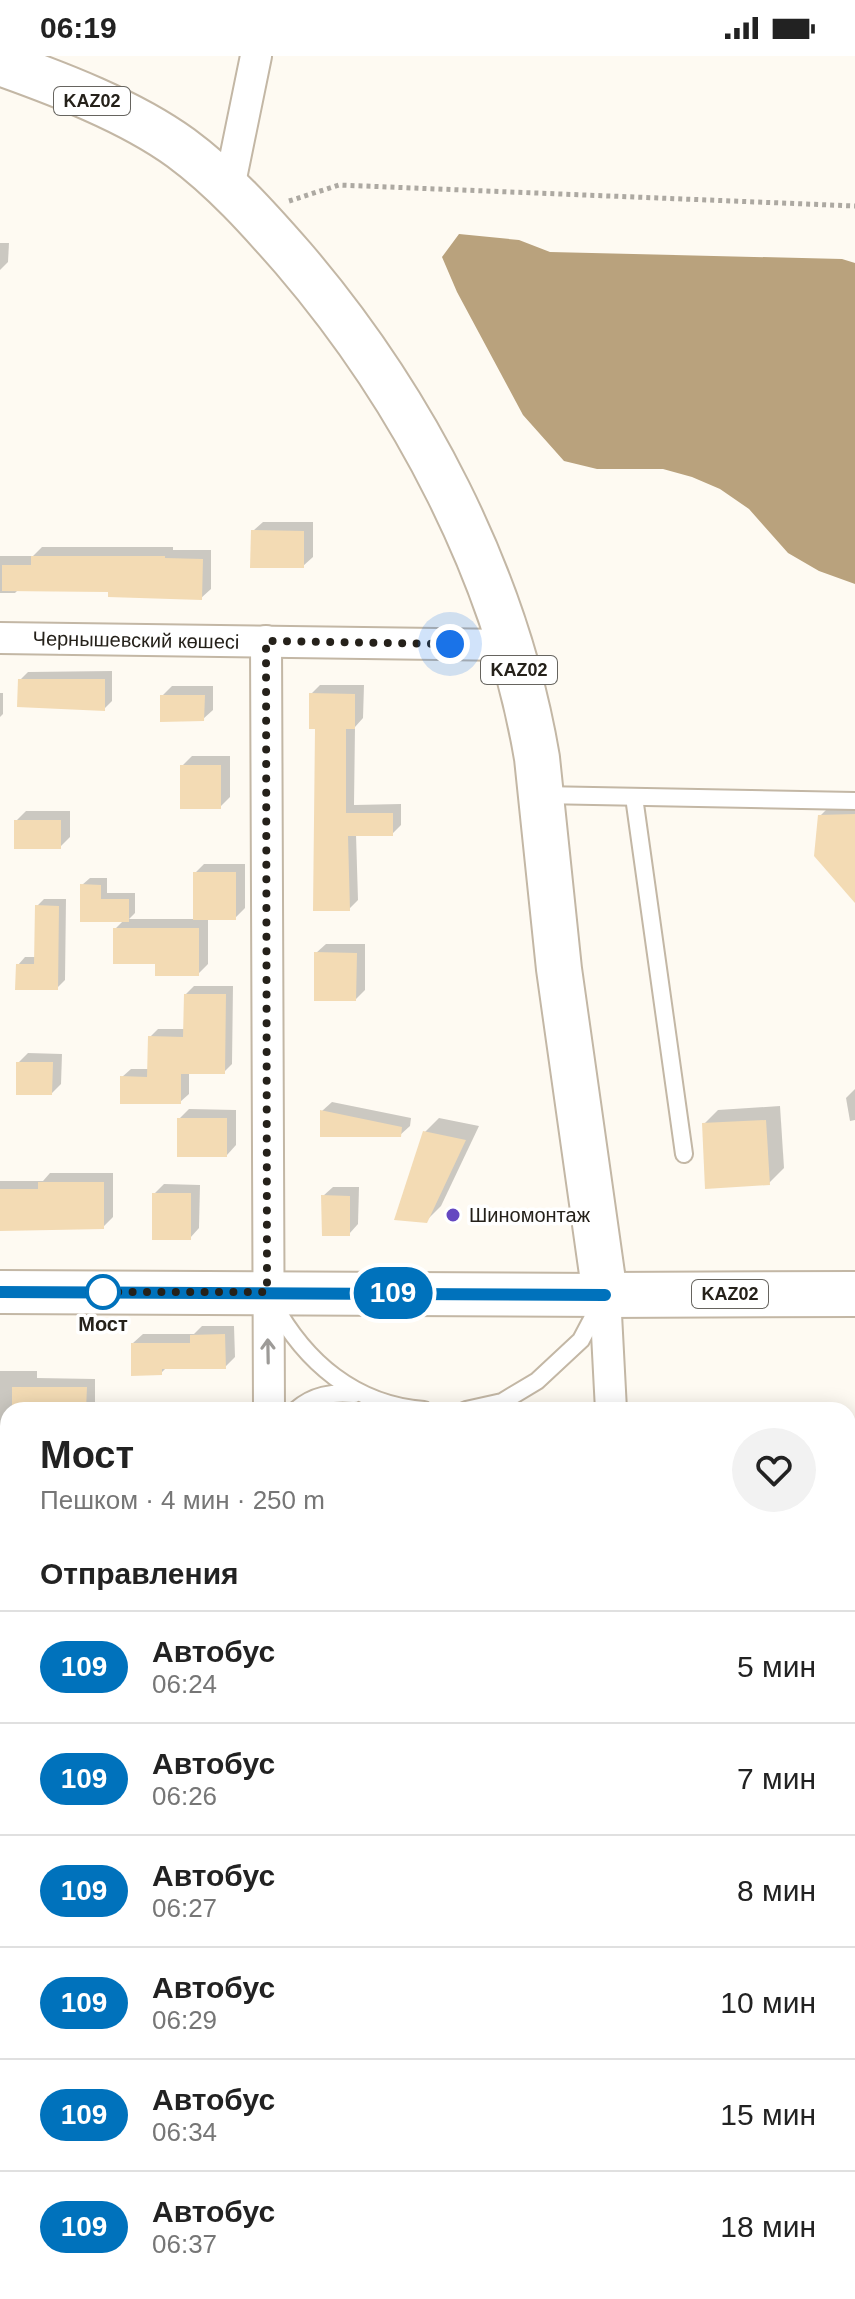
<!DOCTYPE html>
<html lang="ru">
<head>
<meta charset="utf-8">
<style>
	:root { --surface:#fff; --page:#f2f2f2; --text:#222; --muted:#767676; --line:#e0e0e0 }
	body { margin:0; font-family:Helvetica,sans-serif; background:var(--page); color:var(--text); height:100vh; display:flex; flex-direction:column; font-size:30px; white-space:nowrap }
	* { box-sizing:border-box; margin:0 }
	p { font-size:26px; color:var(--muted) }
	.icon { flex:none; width:44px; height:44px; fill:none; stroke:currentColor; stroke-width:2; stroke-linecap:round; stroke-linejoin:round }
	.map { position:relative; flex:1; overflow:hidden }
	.sheet { position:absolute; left:0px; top:1346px; width:856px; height:898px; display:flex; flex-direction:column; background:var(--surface); border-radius:24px 24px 0 0; box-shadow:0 4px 20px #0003 }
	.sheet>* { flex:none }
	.badge { padding:0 16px; border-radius:26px; font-size:28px; line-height:52px }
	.you { position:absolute; width:40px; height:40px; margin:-20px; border:6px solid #fff; border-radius:50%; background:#1a73e8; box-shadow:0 0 0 12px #1a73e833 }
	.map>.badge { position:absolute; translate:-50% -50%; box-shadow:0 0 0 4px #fff }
	h2 { padding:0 40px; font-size:30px; line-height:72px }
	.round { display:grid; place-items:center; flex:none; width:84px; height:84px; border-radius:42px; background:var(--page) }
	.summary { display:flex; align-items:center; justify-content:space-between; height:136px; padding:0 40px }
	h1 { font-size:38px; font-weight:700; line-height:60px }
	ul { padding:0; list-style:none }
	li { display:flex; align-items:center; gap:24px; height:112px; padding:0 40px; border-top:2px solid var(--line) }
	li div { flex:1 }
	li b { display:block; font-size:30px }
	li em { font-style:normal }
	li .badge { min-width:88px; font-weight:700; text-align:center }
	.status { display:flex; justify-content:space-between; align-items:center; height:56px; padding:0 40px; background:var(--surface); direction:ltr }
	.status svg { height:22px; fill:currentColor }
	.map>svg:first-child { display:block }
</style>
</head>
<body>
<div class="status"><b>06:19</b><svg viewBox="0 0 49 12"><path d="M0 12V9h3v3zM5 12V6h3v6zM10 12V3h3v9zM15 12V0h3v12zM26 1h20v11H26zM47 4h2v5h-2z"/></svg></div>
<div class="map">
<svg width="855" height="2243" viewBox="0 0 855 2243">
	<rect width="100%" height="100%" fill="#fefaf2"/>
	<g fill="#b9a27d">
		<polygon points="459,178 519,184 550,196 842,203 855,207 855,528 819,515 788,497 749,453 720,433 692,421 663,413 597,413 564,405 523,359 457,236 442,201"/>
		<polygon points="855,1716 855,1952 848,1952 848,1726"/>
	</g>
	<g fill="#0003">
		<polygon points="0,187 9,187 8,206 0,214"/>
		<polygon points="263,466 313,466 313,501 303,510 253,475"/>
		<polygon points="42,491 173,491 173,494 211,494 211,533 201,542 110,534 19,533 15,537 0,537 0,500 33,500"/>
		<polygon points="112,615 112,645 104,653 67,653 67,650 20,624 28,616"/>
		<polygon points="320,629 364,629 363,662 355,671 354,749 401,748 401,769 392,778 356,778 358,844 349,853 311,638"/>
		<polygon points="172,630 213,630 213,654 203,663 162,640"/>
		<polygon points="0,637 3,637 3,658 0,661"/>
		<polygon points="192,700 230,700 230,741 220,751 182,710"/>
		<polygon points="835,745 855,745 855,833 820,760"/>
		<polygon points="26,755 70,755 70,781 60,791 16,765"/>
		<polygon points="204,808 245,808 245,852 235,862 208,862 208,908 198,918 157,906 115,873 124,864 82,829 90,822 107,822 107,837 135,837 135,857 129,863 195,863 195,817"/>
		<polygon points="44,843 66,843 65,924 57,932 18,909 25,901 36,901 37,850"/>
		<polygon points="326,888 365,888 365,934 356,943 316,897"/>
		<polygon points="194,930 233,930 232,1008 224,1016 189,1016 189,1038 180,1046 122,1021 131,1013 149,1013 150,981 158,973 185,973 186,938"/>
		<polygon points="28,997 62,998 61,1028 52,1037 18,1007"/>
		<polygon points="855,1033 855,1064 850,1065 846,1042"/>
		<polygon points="332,1046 411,1062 410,1070 400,1079 322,1055"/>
		<polygon points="780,1050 784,1112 769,1127 704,1068 718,1054"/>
		<polygon points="189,1053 236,1054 236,1089 227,1099 179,1063"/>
		<polygon points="439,1062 479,1070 441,1150 427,1164 425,1076"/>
		<polygon points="50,1117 113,1117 113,1161 103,1171 0,1173 0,1125 43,1125"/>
		<polygon points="164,1128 200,1129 199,1172 190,1182 154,1138"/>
		<polygon points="333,1131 359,1131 358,1168 349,1178 323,1140"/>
		<polygon points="202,1270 234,1270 235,1301 225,1311 167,1311 161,1317 133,1287 143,1278 194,1278"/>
		<polygon points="0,1315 37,1315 37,1322 95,1323 95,1354 8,1354 8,1406 0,1406"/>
		<polygon points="8,1546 8,1578 1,1578 1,1553"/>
		<polygon points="8,1602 8,1793 3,1793 4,1779 0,1779 0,1752 6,1752 5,1653"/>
		<polygon points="8,2202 8,2236 153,2236 153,2238 147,2243 112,2243 112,2237 76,2237 76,2243 0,2243 0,2206"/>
		<polygon points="194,2236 223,2236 223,2240 219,2243 194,2243"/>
	</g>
	<g fill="#f3dbb4">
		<polygon points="251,474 304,475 304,512 250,512"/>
		<polygon points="31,500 165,500 165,502 203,503 202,544 108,541 108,536 2,535 2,509 31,509"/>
		<polygon points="18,623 105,623 105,655 17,651"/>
		<polygon points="309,637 355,638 355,673 346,673 346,757 393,757 393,780 348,780 350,855 313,855 315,673 309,673"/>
		<polygon points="160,639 205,639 204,665 160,666"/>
		<rect x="180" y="709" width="41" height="44"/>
		<polygon points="855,758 855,847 814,800 818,759"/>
		<rect x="14" y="764" width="47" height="29"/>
		<rect x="193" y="816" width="43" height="48"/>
		<polygon points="80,828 101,829 101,843 129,843 129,866 80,866"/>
		<polygon points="35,849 59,850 58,934 15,934 16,908 34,908"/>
		<polygon points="113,872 199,872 199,920 155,920 155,908 113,908"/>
		<polygon points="314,896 357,897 356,945 314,945"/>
		<polygon points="184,938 226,938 225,1018 181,1018 181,1048 120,1048 120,1020 147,1021 148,980 183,981"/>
		<polygon points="16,1006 53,1006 52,1039 16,1039"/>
		<polygon points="320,1054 402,1071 401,1081 320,1081"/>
		<rect x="177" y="1062" width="50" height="39"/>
		<polygon points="766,1064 770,1129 705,1133 702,1067"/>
		<polygon points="423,1075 466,1084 427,1167 394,1164"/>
		<polygon points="38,1126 104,1126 104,1173 0,1175 0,1133 38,1133"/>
		<rect x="152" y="1137" width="39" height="47"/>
		<polygon points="321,1139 350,1140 350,1180 322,1180"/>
		<polygon points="225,1278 226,1313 162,1313 162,1319 131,1320 131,1287 190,1287 190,1279"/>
		<polygon points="12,1331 87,1331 86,1354 12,1354"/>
	</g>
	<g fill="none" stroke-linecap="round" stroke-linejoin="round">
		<g stroke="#c3b7a5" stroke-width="20">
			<g id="lane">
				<polyline points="541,739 855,745"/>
				<polyline points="634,741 684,1098"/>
				<path d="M 273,1247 C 305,1306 355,1349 424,1354"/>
				<path d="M 296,1354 C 313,1339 332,1336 354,1338"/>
				<polyline points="466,1354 502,1346 537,1325 581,1284 600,1248"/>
				<polyline points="848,1521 855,1520"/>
				<polyline points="848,1973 855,1973"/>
			</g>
		</g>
		<g stroke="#c3b7a5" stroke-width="34">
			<g id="street">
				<polyline points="229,132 256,0"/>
				<polyline points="0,582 512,589"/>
				<polyline points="266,585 269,1354"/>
				<polyline points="605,1239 611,1354"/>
				<polyline points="0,1944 8,1944"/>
				<polyline points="275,2236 275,2243"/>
			</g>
		</g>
		<g stroke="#c3b7a5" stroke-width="46">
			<polyline id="secondary" points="0,1236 605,1239"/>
		</g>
		<g stroke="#c3b7a5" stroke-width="48">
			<path id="highway" d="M 0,7 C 59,28 130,55 181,92 C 223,123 258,162 293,202 C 413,342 506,519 537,702 L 559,913 L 605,1239 L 855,1238"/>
		</g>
		<polyline stroke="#ada9a2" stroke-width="5" stroke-dasharray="4 4" stroke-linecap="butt" points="289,145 339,129 855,150"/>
		<use href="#lane" stroke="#fff" stroke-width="16"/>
		<use href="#street" stroke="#fff" stroke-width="30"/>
		<use href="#secondary" stroke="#fff" stroke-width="42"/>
		<use href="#highway" stroke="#fff" stroke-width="44"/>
	</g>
	<defs><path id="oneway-shaft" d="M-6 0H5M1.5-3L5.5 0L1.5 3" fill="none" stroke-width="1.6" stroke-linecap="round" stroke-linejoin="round" transform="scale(2)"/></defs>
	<use stroke="#9d9b98" href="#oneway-shaft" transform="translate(268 1295) rotate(-91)"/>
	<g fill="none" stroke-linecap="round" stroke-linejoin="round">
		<g stroke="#fff" stroke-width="18">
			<polyline id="line" points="0,1236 605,1239"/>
		</g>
		<use href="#line" stroke="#0072bc" stroke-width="12"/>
		<polyline stroke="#25211a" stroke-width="8" stroke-dasharray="0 14.4" points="103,1236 89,1236 267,1236 266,585 450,588"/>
	</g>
	<circle fill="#6548c0" stroke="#fff" stroke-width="3" cx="453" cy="1159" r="8"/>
	<circle fill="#fff" stroke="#0072bc" stroke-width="4" cx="103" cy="1236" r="16"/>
	<g text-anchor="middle" stroke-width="7" stroke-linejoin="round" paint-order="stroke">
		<g fill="#fff" stroke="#66645f" stroke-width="2">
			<rect x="54" y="31" width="76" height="28" rx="6"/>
			<rect x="481" y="600" width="76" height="28" rx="6"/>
			<rect x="692" y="1224" width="76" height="28" rx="6"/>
		</g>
		<g font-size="18" font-weight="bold" fill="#25211a">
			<text x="92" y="51">KAZ02</text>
			<text x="519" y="620">KAZ02</text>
			<text x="730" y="1244">KAZ02</text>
		</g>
		<g font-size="20" fill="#25211a" stroke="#fff">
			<text transform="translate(136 584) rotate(1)" y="7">Чернышевский көшесі</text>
		</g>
		<g font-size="20" fill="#25211a" stroke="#fff" text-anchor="start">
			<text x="469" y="1166">Шиномонтаж</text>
		</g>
		<g font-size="20" font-weight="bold" fill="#25211a" stroke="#fff">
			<text x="103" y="1275">Мост</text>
		</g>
	</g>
</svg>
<div class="you" style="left:450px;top:588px"></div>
<b class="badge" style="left:393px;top:1237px;background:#0072bc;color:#fff">109</b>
<section class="sheet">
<div class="summary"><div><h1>Мост</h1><p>Пешком · 4 мин · 250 m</p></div><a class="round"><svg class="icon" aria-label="heart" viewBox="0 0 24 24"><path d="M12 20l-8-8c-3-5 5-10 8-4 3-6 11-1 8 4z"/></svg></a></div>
<h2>Отправления</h2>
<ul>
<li><span class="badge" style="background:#0072bc;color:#fff">109</span><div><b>Автобус</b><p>06:24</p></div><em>5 мин</em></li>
<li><span class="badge" style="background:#0072bc;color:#fff">109</span><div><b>Автобус</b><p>06:26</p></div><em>7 мин</em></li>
<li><span class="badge" style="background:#0072bc;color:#fff">109</span><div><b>Автобус</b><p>06:27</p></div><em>8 мин</em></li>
<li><span class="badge" style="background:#0072bc;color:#fff">109</span><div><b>Автобус</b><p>06:29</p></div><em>10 мин</em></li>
<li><span class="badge" style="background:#0072bc;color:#fff">109</span><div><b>Автобус</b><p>06:34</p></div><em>15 мин</em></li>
<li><span class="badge" style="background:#0072bc;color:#fff">109</span><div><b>Автобус</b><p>06:37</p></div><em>18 мин</em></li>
</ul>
</section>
</div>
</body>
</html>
